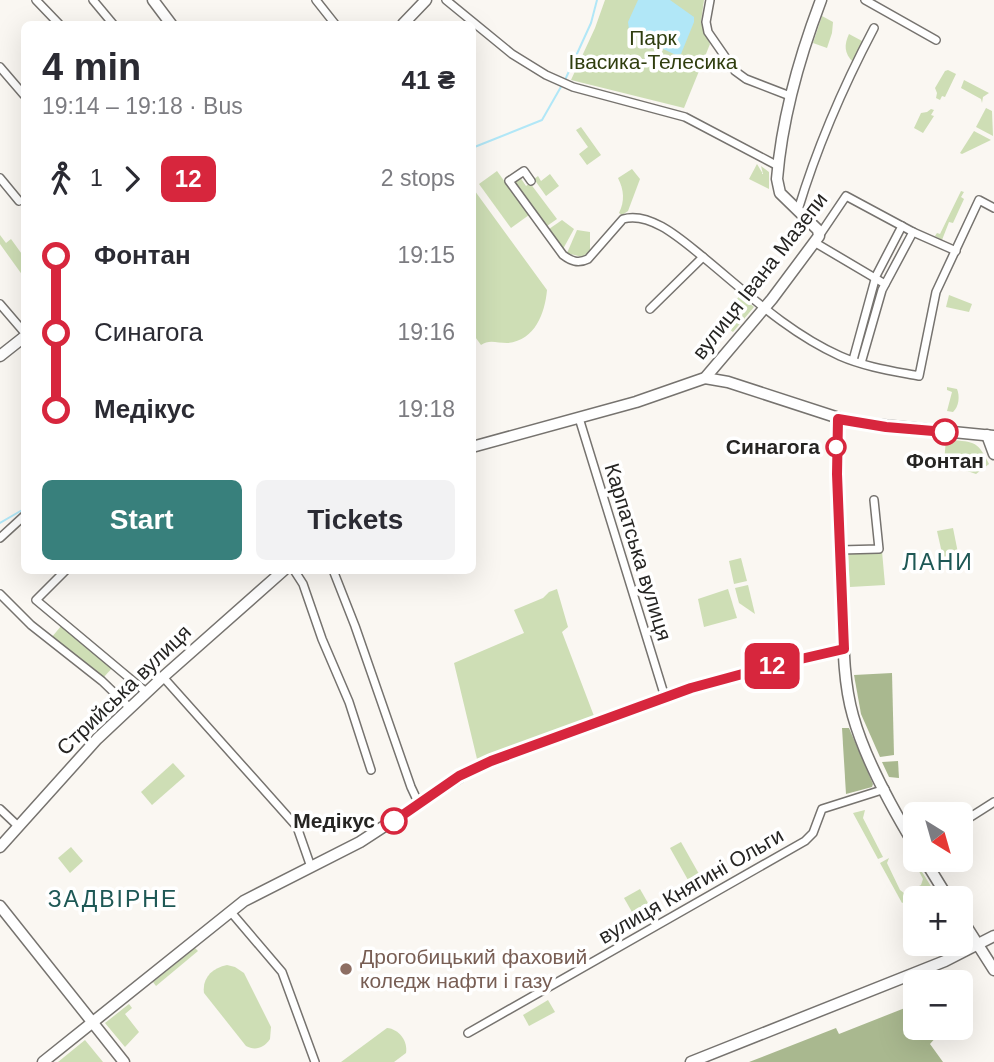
<!DOCTYPE html>
<html lang="en">
<head>
<meta charset="utf-8">
<style>
	:root { --surface:#fff; --page:#f2f2f3; --text:#2b2b33; --muted:#7c7c81; --accent:#38807c }
	body { margin:0; font-family:Helvetica,sans-serif; background:var(--page); color:var(--text); height:100vh; display:flex; flex-direction:column; font-size:26px; white-space:nowrap }
	* { box-sizing:border-box; margin:0 }
	p { font-size:23px; color:var(--muted) }
	.icon { flex:none; width:38px; height:38px; fill:none; stroke:currentColor; stroke-width:2; stroke-linecap:round; stroke-linejoin:round }
	.map { position:relative; flex:1; overflow:hidden }
	.side { position:absolute; left:21px; top:21px; width:455px; height:553px; display:flex; flex-direction:column; background:var(--surface); border-radius:10px; box-shadow:0 7px 28px #0002 }
	.side>* { flex:none }
	.badge { padding:0 14px; border-radius:10px; font-size:24px; line-height:46px }
	.needle { width:46px; rotate:143deg }
	.fabs { position:absolute; left:903px; top:802px; display:grid; gap:14px }
	.fabs a { display:grid; place-items:center; width:70px; height:70px; border-radius:10px; background:var(--surface); box-shadow:0 7px 28px #0002; font-size:35px }
	.map>.badge { position:absolute; translate:-50% -50%; box-shadow:0 0 0 4px #fff }
	.legs { display:flex; align-items:center; gap:10px; height:77px; padding:0 21px; font-size:23px }
	.legs p { margin-inline-start:auto }
	.head { display:flex; align-items:center; justify-content:space-between; height:119px; padding:0 21px }
	h1 { font-size:38px; font-weight:600; line-height:52px }
	.action { display:flex; gap:14px; margin-top:auto; padding:14px 21px }
	.action a { flex:1; height:80px; border-radius:10px; background:var(--accent); color:#fff; font-size:28px; font-weight:600; line-height:80px; text-align:center }
	.action a+a { background:var(--page); color:var(--text) }
	ul { padding:0 21px; list-style:none }
	li { display:flex; align-items:center; gap:24px; height:77px; font-size:26px }
	li i { display:grid; place-items:center; width:10px; height:100%; margin:0 9px; background:currentColor }
	li i::after { content:''; width:18px; height:18px; margin:-9px; border:5px solid; border-radius:50%; background:var(--surface) }
	li p { margin-inline-start:auto }
	li:first-child i { background:linear-gradient(#0000 50%,currentColor 0) }
	li:last-child i { background:linear-gradient(currentColor 50%,#0000 0) }
	.map>svg:first-child { display:block }
</style>
</head>
<body>
<div class="map">
<svg width="994" height="1062" viewBox="0 0 994 1062">
	<rect width="100%" height="100%" fill="#faf7f2"/>
	<g fill="#cedeb5">
		<polygon points="605,0 704,0 701,22 710,44 684,108 571,80 595,28"/>
		<polygon points="822,16 833,22 832,33 827,48 813,43"/>
		<path d="M 849,34 L 864,42 L 853,62 C 844,53 844,45 849,34 Z"/>
		<polygon points="948,70 956,74 945,97 942,96 940,100 936,98 937,93 935,88 945,71"/>
		<polygon points="964,80 989,93 983,97 982,103 981,99 961,88"/>
		<polygon points="986,108 992,111 993,136 976,127"/>
		<polygon points="931,109 934,110 931,115 934,116 923,133 914,128 921,113 927,112"/>
		<polygon points="581,127 601,155 587,165 579,154 588,147 576,130"/>
		<polygon points="974,131 991,140 962,154 960,153"/>
		<polygon points="757,164 763,174 761,166 769,172 769,189 749,179"/>
		<path d="M 632,169 L 640,179 L 628,211 L 622,215 L 619,213 C 625,201 624,190 618,178 Z"/>
		<polygon points="497,171 529,215 511,228 479,184"/>
		<polygon points="550,174 559,186 546,196 534,179 538,176 541,181"/>
		<polygon points="520,177 526,186 530,183 557,219 547,226 514,181"/>
		<path d="M 472,187 L 547,290 C 545,313 535,341 507,343 C 497,343 489,339 481,345 L 473,334 Z"/>
		<polygon points="961,191 964,192 961,197 964,199 953,223 949,222 942,240 935,236 937,233 940,234"/>
		<polygon points="562,220 574,229 563,249 549,229"/>
		<polygon points="577,230 590,232 590,251 582,257 567,253"/>
		<polygon points="0,235 6,243 11,239 24,257 23,276 0,244"/>
		<polygon points="740,295 754,307 733,332 729,329 747,308 737,299"/>
		<polygon points="949,295 972,304 969,312 946,307"/>
		<path d="M 947,387 L 957,389 C 960,396 959,407 953,412 L 947,411 L 952,392 L 947,390 Z"/>
		<path d="M 946,439 C 972,443 977,438 989,464 L 976,474 L 944,463 Z"/>
		<polygon points="953,528 959,558 944,562 937,531"/>
		<polygon points="882,551 885,585 850,587 848,553"/>
		<polygon points="741,558 747,581 734,584 729,561"/>
		<polygon points="748,585 755,614 739,603 735,588"/>
		<polygon points="557,589 568,627 562,632 594,716 477,759 454,663 524,633 514,610 543,598 549,592"/>
		<polygon points="728,589 737,618 704,627 698,599"/>
		<polygon points="62,625 114,666 103,678 51,638"/>
		<polygon points="173,763 185,776 152,805 141,792"/>
		<polygon points="865,810 863,818 883,857 878,859 853,813"/>
		<polygon points="681,842 699,874 688,880 670,848"/>
		<polygon points="71,847 83,861 70,873 58,858"/>
		<polygon points="907,848 932,888 917,896 913,889 921,885 923,879"/>
		<polygon points="889,858 887,863 900,890 904,893 910,891 913,897 902,903 880,863"/>
		<polygon points="640,889 656,917 640,926 624,898"/>
		<polygon points="195,948 198,951 156,986 153,982"/>
		<path d="M 227,965 L 235,967 L 244,973 L 271,1027 L 270,1039 C 264,1048 255,1051 246,1046 L 204,993 C 202,978 212,968 227,965 Z"/>
		<polygon points="548,1000 555,1012 529,1026 523,1015"/>
		<polygon points="129,1004 132,1008 125,1014 139,1032 125,1047 105,1023"/>
		<path d="M 387,1028 C 399,1029 408,1041 406,1053 L 394,1062 L 341,1062 Z"/>
		<polygon points="85,1040 103,1062 58,1062"/>
	</g>
	<g fill="#a9b88f">
		<polygon points="892,673 894,755 880,757 861,714 854,675"/>
		<polygon points="842,728 849,728 873,784 872,787 846,794"/>
		<polygon points="898,761 899,778 889,777 882,762"/>
		<polygon points="915,1004 915,1027 945,1027 930,1044 943,1062 749,1062 836,1028 839,1034"/>
	</g>
	<polygon fill="#b1e7f7" points="638,0 670,0 694,17 694,22 681,54 676,55 642,39 629,30 628,22"/>
	<g fill="none" stroke-linecap="round" stroke-linejoin="round">
		<g stroke="#b1e7f7" stroke-width="2">
			<polyline points="565,80 591,23 597,0"/>
			<polyline points="472,148 542,120 562,85"/>
			<polyline points="0,523 24,509"/>
		</g>
		<g stroke="#76736f" stroke-width="10">
			<g id="street">
				<polyline points="36,0 59,24"/>
				<polyline points="93,0 113,24"/>
				<polyline points="316,0 335,24"/>
				<polyline points="446,0 512,54 546,75 573,87 685,117 778,166"/>
				<polyline points="710,0 706,22 708,32 735,71 746,79 790,96"/>
				<polyline points="865,0 936,40"/>
				<polyline points="0,67 24,95"/>
				<polyline points="0,178 19,201"/>
				<path d="M 531,181 L 524,171 L 509,181 L 563,255 C 571,261 578,264 588,259 L 623,219 C 651,211 683,241 703,257"/>
				<path d="M 798,210 C 817,147 843,87 874,28"/>
				<polyline points="819,236 846,196 913,232 956,251"/>
				<polyline points="814,242 885,284"/>
				<polyline points="0,304 24,332"/>
				<path d="M 650,309 L 703,257 C 747,293 787,332 840,356 C 865,367 893,371 919,376 L 936,292 L 979,200 L 994,208"/>
				<polyline points="853,360 876,276 902,226"/>
				<polyline points="861,363 882,290 913,232"/>
				<polyline points="579,418 665,697"/>
				<polyline points="0,538 24,516"/>
				<polyline points="840,550 879,549 874,500"/>
				<polyline points="66,570 36,600 146,692"/>
				<polyline points="294,570 303,584 322,639 349,702 371,770"/>
				<polyline points="333,570 355,626 411,787 419,804"/>
				<polyline points="0,594 31,625 102,681 130,708"/>
				<polyline points="163,677 297,827 311,867"/>
				<polyline points="0,809 18,826"/>
				<polyline points="961,823 994,802"/>
				<polyline points="230,911 282,972 315,1062"/>
				<polyline points="468,1033 805,841 813,833 822,809 885,789"/>
			</g>
		</g>
		<g stroke="#76736f" stroke-width="13">
			<g id="secondary">
				<polyline points="153,0 171,24"/>
				<polyline points="403,24 426,0"/>
				<polyline points="0,356 24,337"/>
				<polyline points="705,378 728,382 851,422 994,436"/>
				<path d="M 838,419 C 834,474 839,529 842,584 C 844,628 841,674 853,716 C 865,759 892,808 915,846"/>
				<polyline points="987,435 994,454"/>
				<path d="M 472,447 L 636,402 L 705,378 L 772,299 L 819,236 L 818,230 L 780,193 L 777,179 C 782,117 799,58 821,0"/>
				<polyline points="0,847 97,739 163,677 284,570"/>
				<polyline points="924,859 948,898"/>
				<polyline points="0,906 124,1062"/>
				<polyline points="961,918 994,970"/>
				<polyline points="43,1062 244,901 360,842 472,769 691,688 798,659 844,649"/>
				<polyline points="691,1062 945,961 994,936"/>
			</g>
		</g>
		<use href="#street" stroke="#fff" stroke-width="7"/>
		<use href="#secondary" stroke="#fff" stroke-width="10"/>
	</g>
	<g fill="none" stroke-linecap="round" stroke-linejoin="round">
		<g stroke="#fff" stroke-width="16">
			<polyline id="line-1" points="394,821 459,776 491,761 691,688 779,664 844,649 837,474 838,419 886,427 945,432"/>
		</g>
		<use href="#line-1" stroke="#d7263d" stroke-width="10"/>
	</g>
	<g fill="#fff" stroke="#d7263d" stroke-width="3.5">
		<circle cx="945" cy="432" r="12"/>
		<circle cx="836" cy="447" r="9"/>
		<circle cx="394" cy="821" r="12"/>
	</g>
	<circle fill="#8d6e63" stroke="#fff" stroke-width="2.5" cx="346" cy="969" r="7"/>
	<g text-anchor="middle" stroke-width="7" stroke-linejoin="round" paint-order="stroke">
		<g font-size="21" fill="#303e0f" stroke="#fff">
			<text x="653" y="45">Парк<tspan x="653" dy="24">Івасика-Телесика</tspan></text>
		</g>
		<g font-size="21" fill="#262523" stroke="#fff">
			<text transform="translate(760 276) rotate(-52)" y="7">вулиця Івана Мазепи</text>
			<text transform="translate(638 552) rotate(73)" y="7">Карпатська вулиця</text>
			<text transform="translate(124 690) rotate(-44)" y="7">Стрийська вулиця</text>
			<text transform="translate(691 886) rotate(-30)" y="7">вулиця Княгині Ольги</text>
		</g>
		<g font-size="21" font-weight="bold" fill="#262523" stroke="#fff" text-anchor="end">
			<text x="820" y="454">Синагога</text>
			<text x="945" y="468" text-anchor="middle">Фонтан</text>
			<text x="375" y="828">Медікус</text>
		</g>
		<g font-size="21" fill="#785e54" stroke="#fff" text-anchor="start">
			<text x="360" y="964">Дрогобицький фаховий<tspan x="360" dy="24">коледж нафти і газу</tspan></text>
		</g>
		<g font-size="23" letter-spacing="2" fill="#1e5855" stroke="#fff">
			<text x="938" y="570">ЛАНИ</text>
			<text x="113" y="907">ЗАДВІРНЕ</text>
		</g>
	</g>
</svg>
<div class="fabs">
<a><svg class="needle" viewBox="-14 -14 28 28"><path d="M0-13l5 13h-10z" fill="#e53935"/><path d="M0 13l5-13h-10z" fill="#7c7c81"/></svg></a>
<a>+</a>
<a>−</a>
</div>
<b class="badge" style="left:772px;top:666px;background:#d7263d;color:#fff">12</b>
<section class="side">
<div class="head"><div><h1>4 min</h1><p>19:14 – 19:18 · Bus</p></div><b>41 ₴</b></div>
<div class="legs"><svg class="icon" aria-label="walk" viewBox="0 0 24 24"><circle cx="13" cy="4" r="2"/><path d="M13 8l-2 6 4 7M11 14l-3 7M7 12l3-4h3l4 4"/></svg>1<svg class="icon" aria-label="forward" viewBox="0 0 24 24"><path d="M9 5l7 7-7 7"/></svg><b class="badge" style="background:#d7263d;color:#fff">12</b><p>2 stops</p></div>
<ul>
<li><i style="color:#d7263d"></i><b>Фонтан</b><p>19:15</p></li>
<li><i style="color:#d7263d"></i><span>Синагога</span><p>19:16</p></li>
<li><i style="color:#d7263d"></i><b>Медікус</b><p>19:18</p></li>
</ul>
<div class="action"><a>Start</a><a>Tickets</a></div>
</section>
</div>
</body>
</html>
